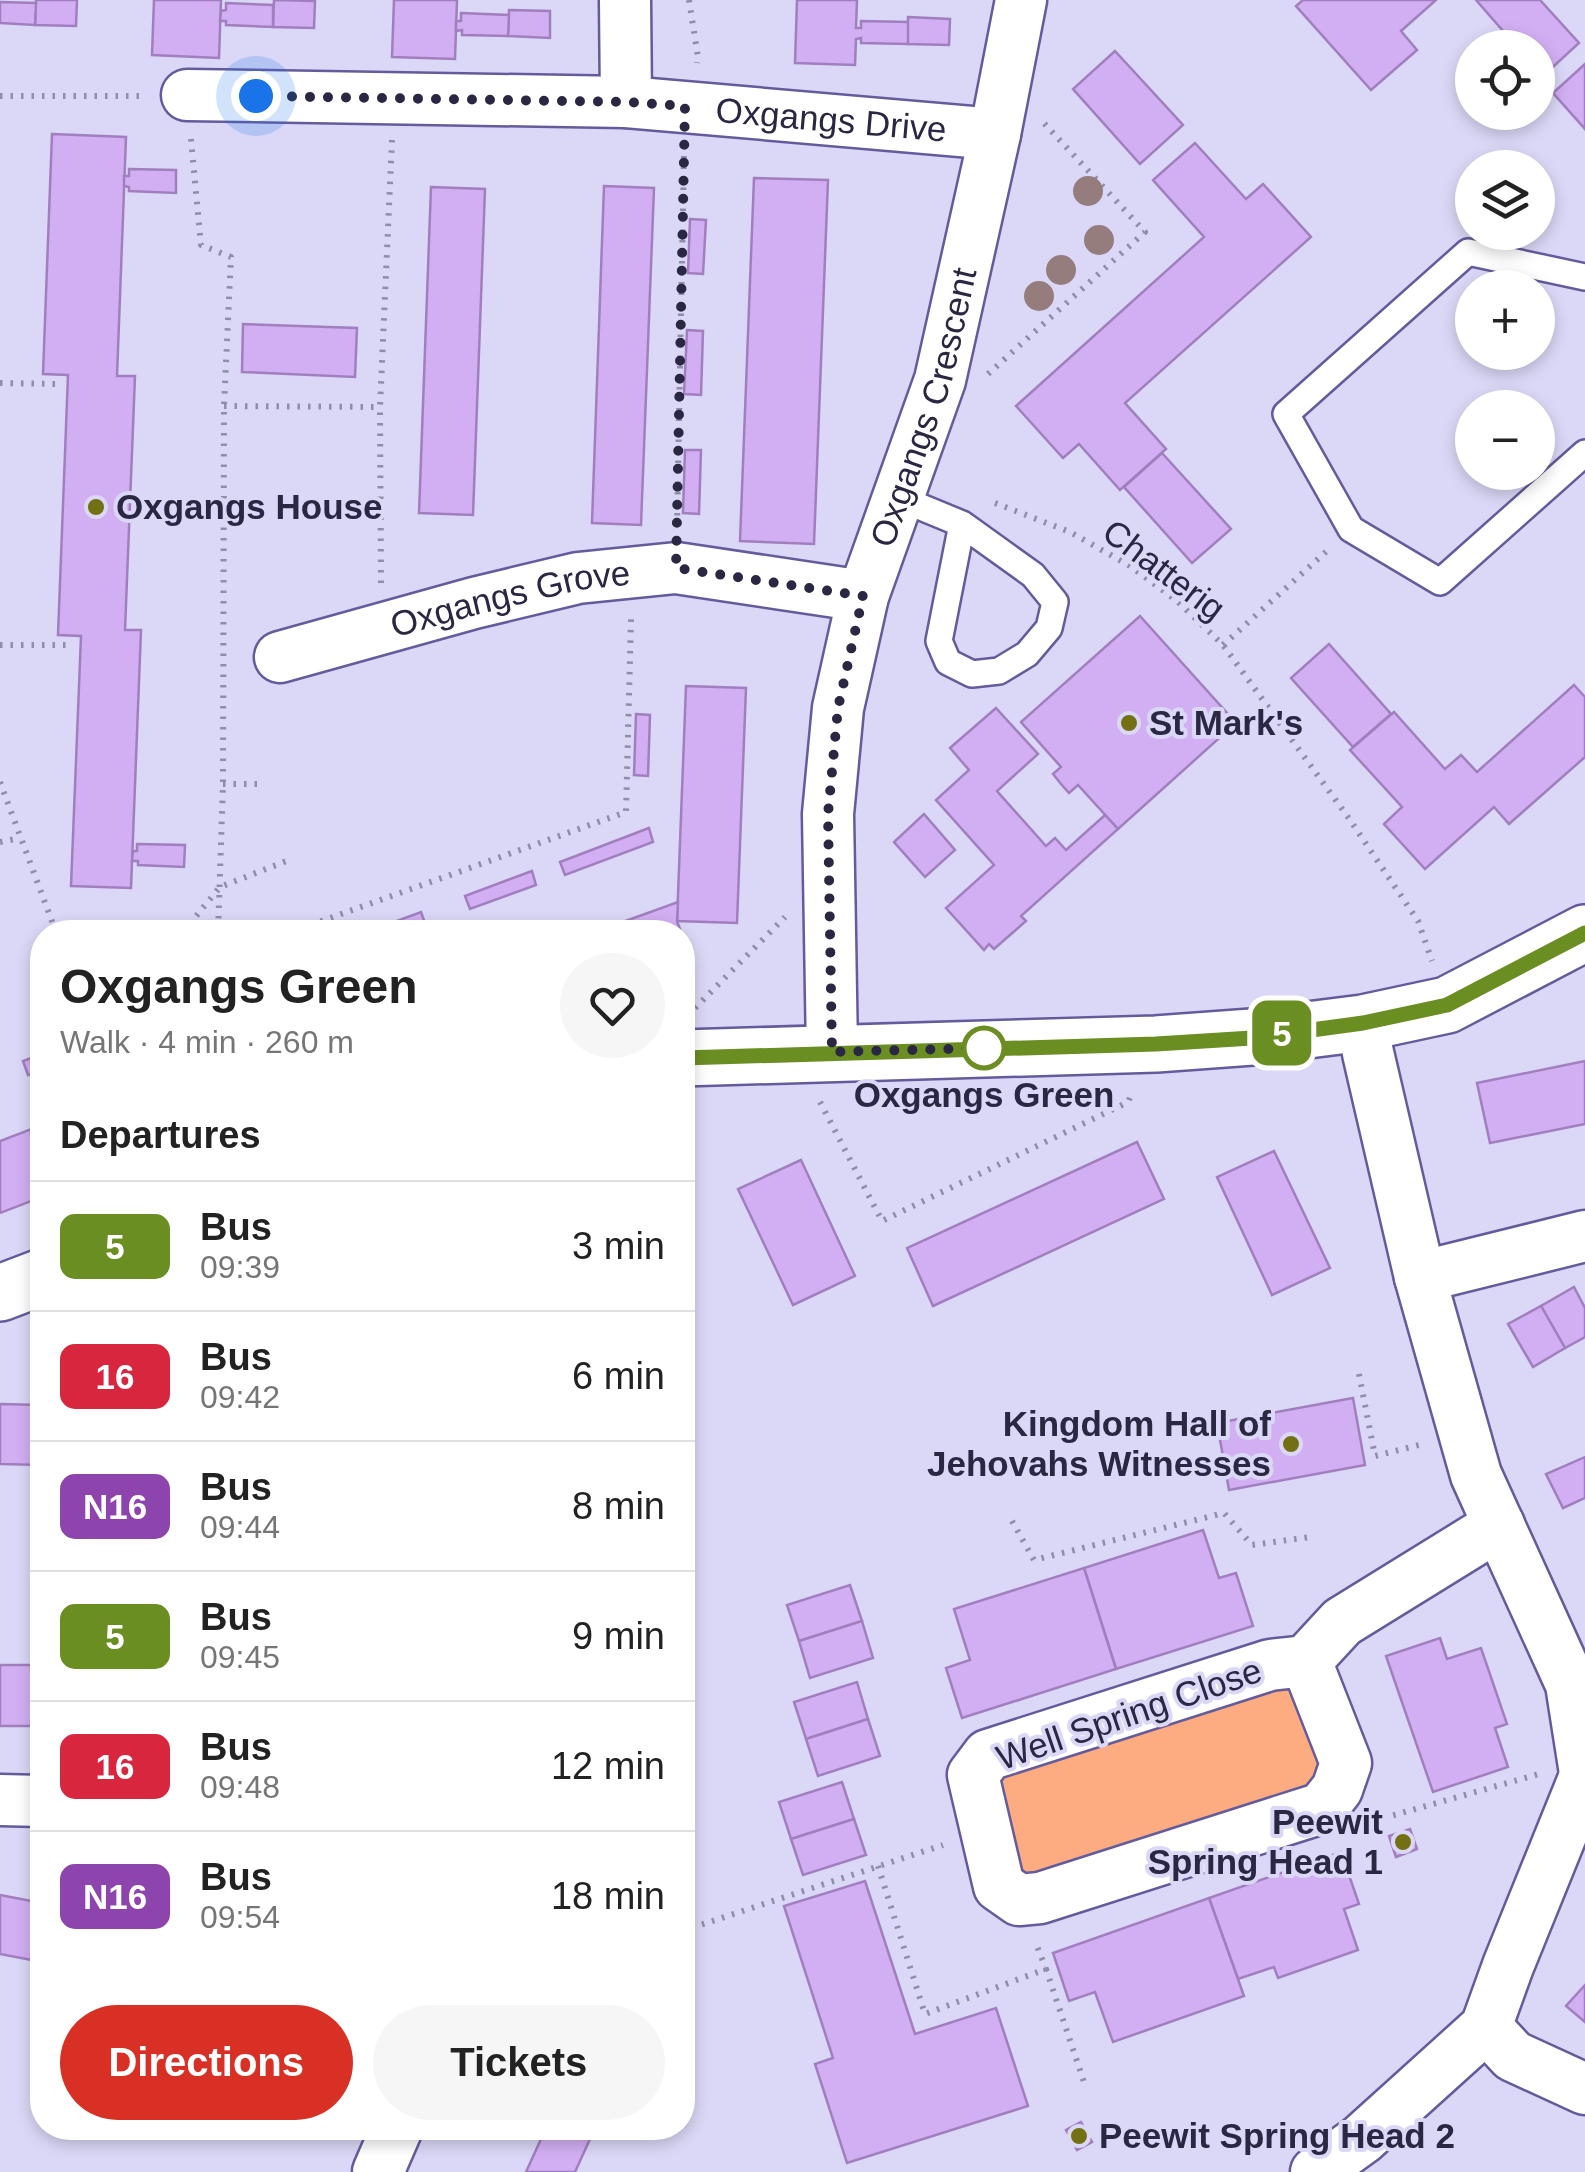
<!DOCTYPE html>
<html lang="en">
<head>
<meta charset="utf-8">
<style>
	:root { --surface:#fff; --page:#f6f6f6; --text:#222; --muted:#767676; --line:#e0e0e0; --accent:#d93025 }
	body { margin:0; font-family:Helvetica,sans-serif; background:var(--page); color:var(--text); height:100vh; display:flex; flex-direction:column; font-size:38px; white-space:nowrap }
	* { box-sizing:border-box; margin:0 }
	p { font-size:32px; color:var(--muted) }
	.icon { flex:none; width:55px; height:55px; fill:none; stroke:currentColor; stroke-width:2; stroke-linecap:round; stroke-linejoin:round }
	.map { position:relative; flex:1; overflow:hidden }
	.panel { position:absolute; left:30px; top:920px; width:665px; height:1220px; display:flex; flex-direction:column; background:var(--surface); border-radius:40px; box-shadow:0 5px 15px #0003 }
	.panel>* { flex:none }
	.badge { padding:0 20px; border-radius:15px; font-size:35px; line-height:65px }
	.buttons { position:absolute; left:1455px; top:30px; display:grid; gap:20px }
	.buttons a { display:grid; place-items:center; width:100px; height:100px; border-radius:50%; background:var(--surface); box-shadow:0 5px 15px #0003; font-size:50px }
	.you { position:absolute; width:50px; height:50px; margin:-25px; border:8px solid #fff; border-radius:50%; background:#1a73e8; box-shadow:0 0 0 15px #1a73e833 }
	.map>.badge { position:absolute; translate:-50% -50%; box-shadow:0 0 0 5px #fff }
	h2 { padding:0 30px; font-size:38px; line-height:90px }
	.round { display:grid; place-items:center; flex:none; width:105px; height:105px; border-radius:52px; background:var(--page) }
	.overview { display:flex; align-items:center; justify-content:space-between; height:170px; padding:0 30px }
	h1 { font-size:48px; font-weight:800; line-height:75px }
	.primary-button { display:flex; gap:20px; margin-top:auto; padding:20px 30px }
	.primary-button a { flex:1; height:115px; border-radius:60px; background:var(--accent); color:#fff; font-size:40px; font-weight:800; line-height:115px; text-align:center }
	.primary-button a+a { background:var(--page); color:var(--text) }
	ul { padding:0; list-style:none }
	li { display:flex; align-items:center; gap:30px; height:130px; padding:0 30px; border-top:2px solid var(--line) }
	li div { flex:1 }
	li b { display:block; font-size:38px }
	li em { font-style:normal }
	li .badge { min-width:110px; font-weight:700; text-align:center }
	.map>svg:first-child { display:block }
</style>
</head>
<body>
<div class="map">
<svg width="1585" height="2172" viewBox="0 0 1585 2172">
	<rect width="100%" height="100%" fill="#dad8f6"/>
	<polygon fill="#fdab81" points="1289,1682 1326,1764 1315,1785 1044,1877 1022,1873 1009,1859 995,1779"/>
	<g fill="#d2aff2" stroke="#a17fbf" stroke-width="2.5">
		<polygon points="36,0 77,0 76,26 35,25"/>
		<polygon points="154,0 221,0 219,58 152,55"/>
		<polygon points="274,0 315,1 314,28 273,27"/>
		<polygon points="394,0 457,0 455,59 392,57"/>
		<polygon points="797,0 857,0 856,28 861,28 861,21 909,22 908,44 861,43 861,38 856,39 855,65 795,63"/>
		<polygon points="1303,0 1436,0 1401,31 1417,50 1371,90 1296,6"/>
		<polygon points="1476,0 1540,0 1579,43 1543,76 1538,69 1538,48 1518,48"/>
		<polygon points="0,2 36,3 35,25 0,23"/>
		<polygon points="226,3 273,5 273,27 226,25 226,21 220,21 221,11 226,10"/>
		<polygon points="509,10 550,11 550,38 508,36"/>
		<polygon points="461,13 509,15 508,36 462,35 462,30 456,31 456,21 461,21"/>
		<polygon points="908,17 950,19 949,45 908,44"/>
		<polygon points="1115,51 1183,125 1140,164 1073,89"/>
		<polygon points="1585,64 1585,129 1553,93"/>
		<polygon points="52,134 126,137 117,376 135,376 125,630 141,630 131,888 71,886 81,636 58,635 68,375 43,374"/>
		<polygon points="1195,143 1246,199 1263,184 1311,237 1125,403 1166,449 1120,490 1079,444 1063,458 1016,406 1204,237 1153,180"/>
		<polygon points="129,169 176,170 176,193 129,191 129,187 124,186 124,176 129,176"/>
		<polygon points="754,178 828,180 814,544 740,541"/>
		<polygon points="604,186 654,188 641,525 592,523"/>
		<polygon points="431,187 485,189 473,515 419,513"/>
		<polygon points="690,219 706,220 703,274 688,273"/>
		<polygon points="243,324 357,328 355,377 242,372"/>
		<polygon points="687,330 703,331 701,395 684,394"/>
		<polygon points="685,450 701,450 699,514 683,513"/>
		<polygon points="1162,453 1231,529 1192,563 1124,487"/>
		<polygon points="1140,616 1236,723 1118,829 1078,785 1069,793 1061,784 1053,774 1061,767 1021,722"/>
		<polygon points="1329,644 1391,714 1353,747 1291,678"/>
		<polygon points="1574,685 1585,697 1585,757 1509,824 1494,807 1425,869 1384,824 1402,807 1350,750 1394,712 1445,769 1461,755 1477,772"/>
		<polygon points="686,686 746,688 737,923 677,921"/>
		<polygon points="996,708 1038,754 997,791 1046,846 1055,838 1066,850 1105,815 1118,829 1021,916 1026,921 994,949 989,944 984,950 946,908 994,865 936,800 969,770 950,748"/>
		<polygon points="636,714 650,715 648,776 634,775"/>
		<polygon points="924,814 955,850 925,877 894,842"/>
		<polygon points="649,828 653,842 565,875 560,862"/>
		<polygon points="137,844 185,845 184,867 138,865 138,861 132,861 133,851 137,851"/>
		<polygon points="532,871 536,885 470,909 465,896"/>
		<polygon points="678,902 677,921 681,932 595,932"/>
		<polygon points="421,912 426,926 408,932 367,932"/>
		<polygon points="42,1054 42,1069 28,1075 23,1061"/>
		<polygon points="1585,1061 1585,1124 1490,1143 1477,1083"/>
		<polygon points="42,1125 42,1197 0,1213 0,1141"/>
		<polygon points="1137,1142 1164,1199 933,1306 907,1248"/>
		<polygon points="1274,1151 1330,1268 1272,1295 1217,1177"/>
		<polygon points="801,1160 855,1276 793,1305 738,1189"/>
		<polygon points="1574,1287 1585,1308 1585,1337 1565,1348 1541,1306"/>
		<polygon points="1541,1306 1565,1348 1533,1367 1508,1324"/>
		<polygon points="1353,1398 1365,1465 1229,1490 1217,1423"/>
		<polygon points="0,1404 42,1405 42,1465 0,1464"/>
		<polygon points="1585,1457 1585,1498 1563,1508 1546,1474"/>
		<polygon points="1203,1530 1219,1578 1236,1573 1253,1626 1116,1669 1084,1568"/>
		<polygon points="1084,1568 1116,1669 962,1718 946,1668 970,1660 954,1609"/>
		<polygon points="850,1585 862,1621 799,1641 787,1605"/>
		<polygon points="862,1621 873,1658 810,1678 799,1641"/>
		<polygon points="1440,1638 1447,1659 1481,1648 1507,1724 1495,1728 1508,1767 1433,1792 1386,1656"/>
		<rect x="0" y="1665" width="42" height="61"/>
		<polygon points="857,1682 868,1719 806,1739 794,1702"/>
		<polygon points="868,1719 880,1756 818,1776 806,1739"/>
		<polygon points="842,1782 854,1819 791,1839 779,1802"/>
		<polygon points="854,1819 866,1855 803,1875 791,1839"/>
		<polygon points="1410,1829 1417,1849 1396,1857 1389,1836"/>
		<polygon points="1341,1852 1359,1904 1344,1909 1358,1950 1278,1978 1274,1967 1238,1979 1209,1898"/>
		<polygon points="865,1881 915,2034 996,2008 1028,2106 847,2163 815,2064 833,2058 784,1906"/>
		<polygon points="0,1895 42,1903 42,1962 0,1954"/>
		<polygon points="1209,1898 1244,1996 1113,2042 1095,1992 1069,2001 1053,1953"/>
		<polygon points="1585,1985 1585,2022 1566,2006"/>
		<polygon points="1081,2122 1092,2142 1077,2150 1066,2130"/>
		<polygon points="546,2128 595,2128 575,2172 526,2172"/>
	</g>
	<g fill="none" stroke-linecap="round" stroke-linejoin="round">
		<g stroke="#635b9b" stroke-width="30">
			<g id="service">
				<polyline points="1585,277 1468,252 1286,414 1351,529 1440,582 1585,453"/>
				<polyline points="899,498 962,524 1033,575 1055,602 1049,628 1027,654 999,671 972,674 948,662 939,641 962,524"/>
			</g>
		</g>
		<g stroke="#635b9b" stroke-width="55">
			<g id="minor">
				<polyline points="625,0 626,102"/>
				<path id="s1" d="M 187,95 L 626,102 L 995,134"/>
				<path id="s2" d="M 280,657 L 474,603 L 578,578 L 676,568 L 863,596"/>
				<polyline points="1363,1023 1368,1053 1420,1277 1476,1475 1571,1684 1585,1773"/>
				<path id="s3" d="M 832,1052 L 828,814 L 838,708 L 863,596 L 940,380 L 995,134 L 1021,0"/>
				<polyline points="1420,1277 1585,1236"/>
				<polygon points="1306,1661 1346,1763 1337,1789 1322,1808 1040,1898 1019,1900 999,1886 973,1775 988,1755 1270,1665"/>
				<polyline points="1306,1661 1342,1622 1499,1525"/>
				<polyline points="0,1800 42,1801"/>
				<polyline points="1486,2027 1513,2056 1585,2089"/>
				<polyline points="378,2172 397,2128"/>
				<polyline points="1316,2172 1362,2139 1486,2027 1508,1966 1585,1776"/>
			</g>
		</g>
		<g stroke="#635b9b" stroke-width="60">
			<g id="tertiary">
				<polyline points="682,1058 1156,1044 1252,1037 1363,1023 1447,1005 1585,933"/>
				<polyline points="0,1293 42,1277"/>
			</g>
		</g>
		<g stroke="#908daa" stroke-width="6" stroke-dasharray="2.5 8" stroke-linecap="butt">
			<polyline points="689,0 698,57 697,63"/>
			<polyline points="0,96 144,96"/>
			<polyline points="191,139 201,245 231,257 224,406 223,784 218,932"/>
			<polyline points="988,374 1145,232 1042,121"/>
			<polyline points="0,383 59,384"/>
			<polyline points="224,406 380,407"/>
			<polyline points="995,503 1070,532 1130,566 1177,601 1223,645 1350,820 1418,921 1432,961"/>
			<polyline points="677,526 684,154"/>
			<polyline points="381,583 380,407 392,140"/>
			<polyline points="0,645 67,645"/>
			<polyline points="1223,645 1329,549"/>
			<polyline points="0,782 56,932"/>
			<polyline points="223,784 261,784"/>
			<polyline points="0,842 20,838"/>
			<polyline points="183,932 220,887 289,860"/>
			<polyline points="291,932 626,812 631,619"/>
			<polyline points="695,1008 785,917"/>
			<polyline points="820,1102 882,1221 1128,1102 1132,1093"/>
			<polyline points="1359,1374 1375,1456 1419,1445"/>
			<polyline points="1012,1521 1034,1560 1224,1513 1252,1545 1310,1537"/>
			<polyline points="1373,1821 1539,1774"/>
			<polyline points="878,1866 925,2014 1046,1969 1035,1941"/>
			<polyline points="682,1927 688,1929 943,1845"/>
			<polyline points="1046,1969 1084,2082"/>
		</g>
		<use href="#service" stroke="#fff" stroke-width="25"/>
		<use href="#minor" stroke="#fff" stroke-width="50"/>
		<use href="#tertiary" stroke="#fff" stroke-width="55"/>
	</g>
	<g fill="#957d7e">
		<circle cx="1088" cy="191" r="15"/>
		<circle cx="1099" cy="240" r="15"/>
		<circle cx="1061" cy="270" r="15"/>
		<circle cx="1039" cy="296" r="15"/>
	</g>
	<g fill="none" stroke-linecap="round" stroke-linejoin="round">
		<g stroke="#fff" stroke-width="22">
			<polyline id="line" points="682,1058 1156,1044 1252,1038 1363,1023 1447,1005 1585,933"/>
		</g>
		<use href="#line" stroke="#6b8e23" stroke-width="15"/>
		<polyline stroke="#2a2742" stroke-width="10" stroke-dasharray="0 18" points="256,96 626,102 685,106 676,568 863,596 838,708 828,814 832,1052 984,1048"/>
	</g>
	<g fill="#737013" stroke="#dad8f6" stroke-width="4">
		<circle cx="96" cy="507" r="10"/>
		<circle cx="1129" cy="723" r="10"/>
		<circle cx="1291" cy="1444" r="10"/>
		<circle cx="1403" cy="1842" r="10"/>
		<circle cx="1079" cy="2136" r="10"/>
	</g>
	<circle fill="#fff" stroke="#6b8e23" stroke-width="5" cx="984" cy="1048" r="20"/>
	<g text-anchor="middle" stroke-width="8" stroke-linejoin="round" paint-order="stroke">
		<g font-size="35" fill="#2a2742" stroke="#dad8f6">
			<text dy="12" stroke="none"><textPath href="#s1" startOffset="645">Oxgangs Drive</textPath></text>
			<text dy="12" stroke="none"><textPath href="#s3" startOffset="658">Oxgangs Crescent</textPath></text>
			<text transform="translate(1164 570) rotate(37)" y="12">Chatterig</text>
			<text dy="12" stroke="none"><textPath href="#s2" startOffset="238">Oxgangs Grove</textPath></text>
			<text transform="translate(1129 1714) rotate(-19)" y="12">Well Spring Close</text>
		</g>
		<g font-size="35" font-weight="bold" fill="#2a2742" stroke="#dad8f6" text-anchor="start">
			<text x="116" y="519">Oxgangs House</text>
			<text x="1149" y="735">St Mark's</text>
			<text x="1271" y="1436" text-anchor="end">Kingdom Hall of<tspan x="1271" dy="40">Jehovahs Witnesses</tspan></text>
			<text x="1383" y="1834" text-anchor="end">Peewit<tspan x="1383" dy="40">Spring Head 1</tspan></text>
			<text x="1099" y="2148">Peewit Spring Head 2</text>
		</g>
		<g font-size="35" font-weight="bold" fill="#2a2742" stroke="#dad8f6">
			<text x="984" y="1107">Oxgangs Green</text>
		</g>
	</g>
</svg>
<div class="buttons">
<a><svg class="icon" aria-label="locate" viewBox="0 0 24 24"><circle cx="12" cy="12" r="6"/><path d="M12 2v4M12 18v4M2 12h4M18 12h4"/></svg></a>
<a><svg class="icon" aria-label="layers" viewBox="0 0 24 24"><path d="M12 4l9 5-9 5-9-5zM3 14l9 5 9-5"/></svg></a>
<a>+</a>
<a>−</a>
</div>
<div class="you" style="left:256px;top:96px"></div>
<b class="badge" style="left:1282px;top:1033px;background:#6b8e23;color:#fff">5</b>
<section class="panel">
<div class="overview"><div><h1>Oxgangs Green</h1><p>Walk · 4 min · 260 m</p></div><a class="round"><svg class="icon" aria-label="heart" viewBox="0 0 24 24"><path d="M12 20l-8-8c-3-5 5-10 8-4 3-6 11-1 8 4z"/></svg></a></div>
<h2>Departures</h2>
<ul>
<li><span class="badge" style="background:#6b8e23;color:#fff">5</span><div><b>Bus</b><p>09:39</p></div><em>3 min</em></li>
<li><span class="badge" style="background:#d7263d;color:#fff">16</span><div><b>Bus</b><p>09:42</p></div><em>6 min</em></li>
<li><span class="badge" style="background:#8e44ad;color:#fff">N16</span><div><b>Bus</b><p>09:44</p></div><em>8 min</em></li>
<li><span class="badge" style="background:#6b8e23;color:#fff">5</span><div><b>Bus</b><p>09:45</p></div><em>9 min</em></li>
<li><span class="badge" style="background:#d7263d;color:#fff">16</span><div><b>Bus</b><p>09:48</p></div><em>12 min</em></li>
<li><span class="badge" style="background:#8e44ad;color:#fff">N16</span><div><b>Bus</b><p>09:54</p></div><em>18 min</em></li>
</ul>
<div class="primary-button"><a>Directions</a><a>Tickets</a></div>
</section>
</div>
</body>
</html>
